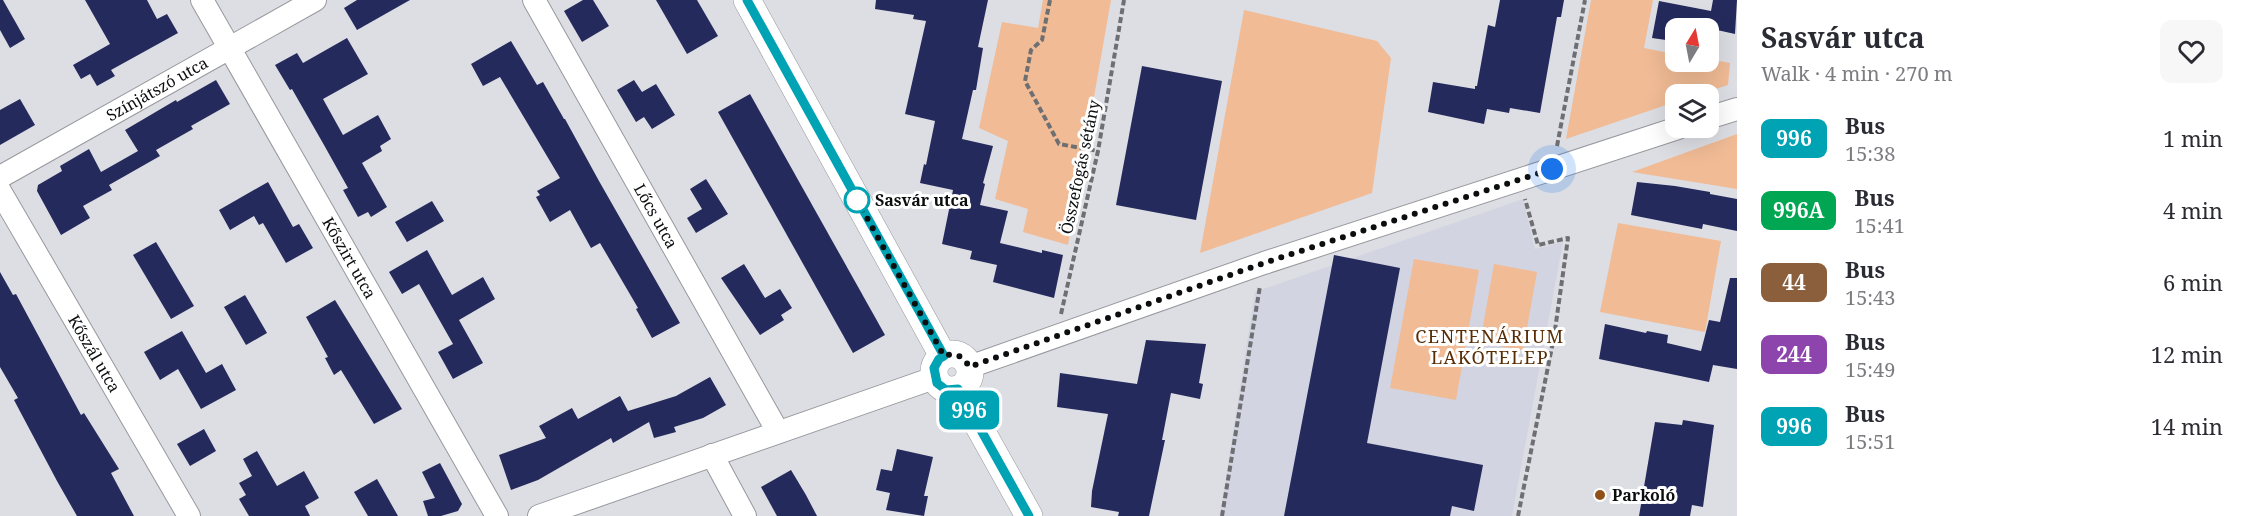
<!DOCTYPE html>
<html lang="en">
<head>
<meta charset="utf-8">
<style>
	:root { --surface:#fff; --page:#f7f7f7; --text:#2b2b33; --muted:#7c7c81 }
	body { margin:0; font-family:"Noto Serif",serif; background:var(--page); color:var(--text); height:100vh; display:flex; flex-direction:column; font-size:22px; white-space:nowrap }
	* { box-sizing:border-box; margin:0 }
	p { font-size:20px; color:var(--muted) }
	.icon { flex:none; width:33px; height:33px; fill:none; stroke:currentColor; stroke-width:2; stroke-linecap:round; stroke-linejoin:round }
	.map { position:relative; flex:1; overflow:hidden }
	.details { display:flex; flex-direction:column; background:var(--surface); width:510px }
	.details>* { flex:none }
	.badge { padding:0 12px; border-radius:9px; font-size:21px; line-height:39px }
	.needle { width:39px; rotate:10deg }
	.buttons { position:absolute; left:1665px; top:18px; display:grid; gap:12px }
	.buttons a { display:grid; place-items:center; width:54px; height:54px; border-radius:12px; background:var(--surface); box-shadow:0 6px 24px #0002; font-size:30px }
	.you { position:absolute; width:30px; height:30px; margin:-15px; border:4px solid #fff; border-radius:50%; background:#1a73e8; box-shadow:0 0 0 9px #1a73e833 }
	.map>.badge { position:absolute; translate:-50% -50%; box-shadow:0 0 0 3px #fff }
	.round { display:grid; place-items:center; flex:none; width:63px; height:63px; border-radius:12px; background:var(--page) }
	.headline { display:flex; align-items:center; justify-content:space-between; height:102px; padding:0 24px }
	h1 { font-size:28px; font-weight:700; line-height:45px }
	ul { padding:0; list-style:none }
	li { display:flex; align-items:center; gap:18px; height:72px; padding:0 24px }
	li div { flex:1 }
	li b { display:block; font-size:22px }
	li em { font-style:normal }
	li .badge { min-width:66px; font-weight:700; text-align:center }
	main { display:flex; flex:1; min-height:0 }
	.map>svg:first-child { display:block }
</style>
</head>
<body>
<main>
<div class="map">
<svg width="1737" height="516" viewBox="0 0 1737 516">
	<rect width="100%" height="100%" fill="#dddee4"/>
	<polygon fill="#d2d4e1" points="1523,199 1535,249 1563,242 1512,516 1220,516 1255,292"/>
	<g fill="#f0bb95">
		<polygon points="1043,0 1111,0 1068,245 1023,232 1028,209 995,199 1008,141 979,128 1002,22 1038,28"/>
		<polygon points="1591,0 1653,0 1644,48 1675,54 1676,62 1708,62 1709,59 1730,63 1728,85 1700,94 1676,94 1675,102 1566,139"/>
		<polygon points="1244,10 1377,41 1391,58 1372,193 1200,253"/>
		<polygon points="1737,134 1737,189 1632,172"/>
		<polygon points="1618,223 1721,241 1705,332 1600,312"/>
		<polygon points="1414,259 1479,270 1456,400 1390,388"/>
		<polygon points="1494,264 1537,272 1523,350 1480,343"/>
	</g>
	<g fill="#252a5d">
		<polygon points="0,0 3,0 25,39 10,48 0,30"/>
		<polygon points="85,0 147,0 157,19 167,14 178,33 111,70 115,76 97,86 90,74 81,79 73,65 110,44"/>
		<polygon points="357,0 410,0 357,30 344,8"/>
		<polygon points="583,0 593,0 609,26 582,42 564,11"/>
		<polygon points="656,0 697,0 718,36 687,54"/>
		<polygon points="876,0 988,0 978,47 983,48 976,90 973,90 962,139 993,146 983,183 985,184 980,205 1008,211 1000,243 1042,253 1042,250 1063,255 1054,298 993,282 997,265 970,259 972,251 942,244 953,190 920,183 924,164 926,165 935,121 905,114 926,21 913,19 914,15 875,9"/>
		<polygon points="1500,0 1564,0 1561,17 1557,17 1540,113 1510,108 1509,113 1487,109 1484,124 1428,112 1433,82 1475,89 1475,86 1477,86 1488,25 1495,27"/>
		<polygon points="1713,0 1737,0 1735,34 1708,28 1676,28 1673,41 1652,38 1659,1 1711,11"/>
		<polygon points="347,38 368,74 323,99 343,135 378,115 391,139 380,146 382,151 362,163 387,207 371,217 368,212 358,217 343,190 348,188 324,145 292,89 290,90 275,65 297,53 303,63"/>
		<polygon points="511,41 537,85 543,82 564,119 565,119 599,181 680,323 652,338 636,309 638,308 600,243 591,248 570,210 550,222 536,197 540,195 537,191 560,178 500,77 483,86 471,64"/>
		<polygon points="1142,66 1222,81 1196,220 1116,205"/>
		<polygon points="216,80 230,104 191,126 193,129 156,150 160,156 109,185 112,190 83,206 90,218 61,235 37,191 38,185 62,171 60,166 89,149 101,172 138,151 125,130 176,100 177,102"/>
		<polygon points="634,80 642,92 656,84 675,115 652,129 644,117 636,122 617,90"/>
		<polygon points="750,94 885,335 853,353 718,112"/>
		<polygon points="20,99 35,125 0,145 0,110"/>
		<polygon points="706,179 728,214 696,233 687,218 702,209 690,189"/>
		<polygon points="268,182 293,227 299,224 313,248 286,263 263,223 259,225 254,216 230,230 219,210"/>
		<polygon points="1637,182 1675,186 1710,192 1710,194 1737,199 1737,231 1703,224 1702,229 1631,215"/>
		<polygon points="432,201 444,221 407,242 395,222"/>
		<polygon points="156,242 194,306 171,319 133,255"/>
		<polygon points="427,250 452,295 483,277 495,299 459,320 483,363 453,379 438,352 453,344 419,284 402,294 389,272"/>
		<polygon points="1334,255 1400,268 1367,443 1483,465 1474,511 1452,506 1450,516 1284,516"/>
		<polygon points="744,264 765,298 780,289 792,308 781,315 784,320 760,335 721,278"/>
		<polygon points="0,272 13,295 16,294 81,415 84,413 119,469 111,473 134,516 77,516 57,481 14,400 18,398 0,367"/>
		<polygon points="1730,278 1737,278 1737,369 1713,365 1709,382 1599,359 1605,324 1646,333 1647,331 1668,335 1667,343 1701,351 1709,320 1720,322"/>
		<polygon points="245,295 267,333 246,345 224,307"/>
		<polygon points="335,300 402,409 374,424 341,370 334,375 325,358 328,357 306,317"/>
		<polygon points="182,331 206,373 222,364 236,390 201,409 178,369 160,380 144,352"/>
		<polygon points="1146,340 1206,344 1199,383 1203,384 1200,399 1171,393 1162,440 1165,440 1149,516 1118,516 1119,512 1091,507 1092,491 1108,414 1057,407 1060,373 1137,384"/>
		<polygon points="710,377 726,405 703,418 674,427 676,432 654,438 649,422 613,443 611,438 538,480 511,490 499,455 546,438 539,426 572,408 578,419 620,396 628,411 676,396"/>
		<polygon points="1683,420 1714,425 1703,507 1692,505 1690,516 1639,516 1655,422 1682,425"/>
		<polygon points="204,429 216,451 190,466 177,444"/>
		<polygon points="897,449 933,457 924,496 928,496 924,516 886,510 890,493 876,490 881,469 892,471"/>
		<polygon points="257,451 277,486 304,471 319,498 305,506 310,516 249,516 239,499 246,495 239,483 252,476 243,459"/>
		<polygon points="440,463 462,504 458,511 441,516 428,516 423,501 435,498 422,472"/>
		<polygon points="791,470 806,495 817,516 777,516 761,487"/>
		<polygon points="377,479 398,516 368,516 354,492"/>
	</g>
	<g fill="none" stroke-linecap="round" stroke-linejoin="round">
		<g stroke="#97989d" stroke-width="24">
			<g id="minor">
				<path id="s1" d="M 202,0 L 497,516"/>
				<path id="s2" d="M 534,0 L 778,432"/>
				<polyline points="1708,118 1737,109"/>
				<path id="s3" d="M 0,177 L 315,0"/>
				<path id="s4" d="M 0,191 L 189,516"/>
				<polyline points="969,367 1264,263 1678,128"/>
				<polyline points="712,455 745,516"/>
				<polyline points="539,516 934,378"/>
			</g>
		</g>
		<g stroke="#97989d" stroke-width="28">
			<g id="tertiary">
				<polyline points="747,0 943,356"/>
				<circle cx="952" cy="372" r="18"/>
				<polyline points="958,389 1029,516"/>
			</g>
		</g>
		<g stroke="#6e6f72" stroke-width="4" stroke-dasharray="6 3" stroke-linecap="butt">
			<polyline points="1050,0 1042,40 1031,50 1025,81 1059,144 1098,151"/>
			<polyline points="1557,146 1585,0"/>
			<polyline points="1061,314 1098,151 1124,0"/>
			<polyline points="1222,516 1260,286"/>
			<polyline points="1518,516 1554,337 1568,238 1538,245 1525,199"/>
		</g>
		<use href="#minor" stroke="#fff" stroke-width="22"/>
		<use href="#tertiary" stroke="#fff" stroke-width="27"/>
	</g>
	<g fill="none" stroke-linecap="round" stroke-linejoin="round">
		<g stroke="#fff" stroke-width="14">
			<polyline id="line" points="747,0 944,356 939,359 934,368 937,383 946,390 958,389 1029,516"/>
		</g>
		<use href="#line" stroke="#00a3b4" stroke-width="9"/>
		<path stroke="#0c0d0e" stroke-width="6" stroke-dasharray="0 10.8" d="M 857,200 L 944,356 C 955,352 964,356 969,367 L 1264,263 L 1552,169"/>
	</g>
	<circle fill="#fff" stroke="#00a3b4" stroke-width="3" cx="857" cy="200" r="12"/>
	<circle fill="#905119" stroke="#fff" stroke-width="2" cx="1600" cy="495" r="6"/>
	<g text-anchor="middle" stroke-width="6" stroke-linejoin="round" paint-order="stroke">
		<g font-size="16" fill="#0c0d0e" stroke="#fff">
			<text dy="6" stroke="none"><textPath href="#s3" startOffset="180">Színjátszó utca</textPath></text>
			<text transform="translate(1080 167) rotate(-78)" y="6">Összefogás sétány</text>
			<text dy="6" stroke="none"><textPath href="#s2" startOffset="248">Lőcs utca</textPath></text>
			<text dy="6" stroke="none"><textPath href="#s1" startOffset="297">Kőszirt utca</textPath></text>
			<text dy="6" stroke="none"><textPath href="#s4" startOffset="188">Kőszál utca</textPath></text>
		</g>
		<g font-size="16" font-weight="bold" fill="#0c0d0e" stroke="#fff" text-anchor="start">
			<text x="875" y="206">Sasvár utca</text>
		</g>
		<g font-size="16" font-weight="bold" fill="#0c0d0e" stroke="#fff" text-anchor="start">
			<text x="1612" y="501">Parkoló</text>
		</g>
		<g font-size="18" letter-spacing="1.5" fill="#582d05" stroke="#fff">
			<text x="1490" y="343">CENTENÁRIUM<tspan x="1490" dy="21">LAKÓTELEP</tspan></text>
		</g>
	</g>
</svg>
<div class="buttons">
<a><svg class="needle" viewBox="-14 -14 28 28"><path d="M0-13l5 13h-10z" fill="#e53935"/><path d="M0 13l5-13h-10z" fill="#7c7c81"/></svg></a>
<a><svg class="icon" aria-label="layers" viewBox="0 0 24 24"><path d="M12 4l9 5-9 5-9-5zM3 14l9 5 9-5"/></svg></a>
</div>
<div class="you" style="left:1552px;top:169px"></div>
<b class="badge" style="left:969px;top:410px;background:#00a3b4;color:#fff">996</b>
</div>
<section class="details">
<div class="headline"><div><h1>Sasvár utca</h1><p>Walk · 4 min · 270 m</p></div><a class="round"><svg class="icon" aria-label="heart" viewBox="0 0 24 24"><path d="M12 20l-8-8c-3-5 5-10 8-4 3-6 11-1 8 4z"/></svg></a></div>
<ul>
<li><span class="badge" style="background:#00a3b4;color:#fff">996</span><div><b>Bus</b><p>15:38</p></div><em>1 min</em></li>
<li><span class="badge" style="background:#00a651;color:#fff">996A</span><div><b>Bus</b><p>15:41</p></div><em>4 min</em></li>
<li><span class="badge" style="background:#8b5e3c;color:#fff">44</span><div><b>Bus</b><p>15:43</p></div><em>6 min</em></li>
<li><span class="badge" style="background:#8e44ad;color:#fff">244</span><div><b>Bus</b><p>15:49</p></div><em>12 min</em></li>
<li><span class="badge" style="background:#00a3b4;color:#fff">996</span><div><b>Bus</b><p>15:51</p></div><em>14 min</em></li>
</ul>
</section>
</main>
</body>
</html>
